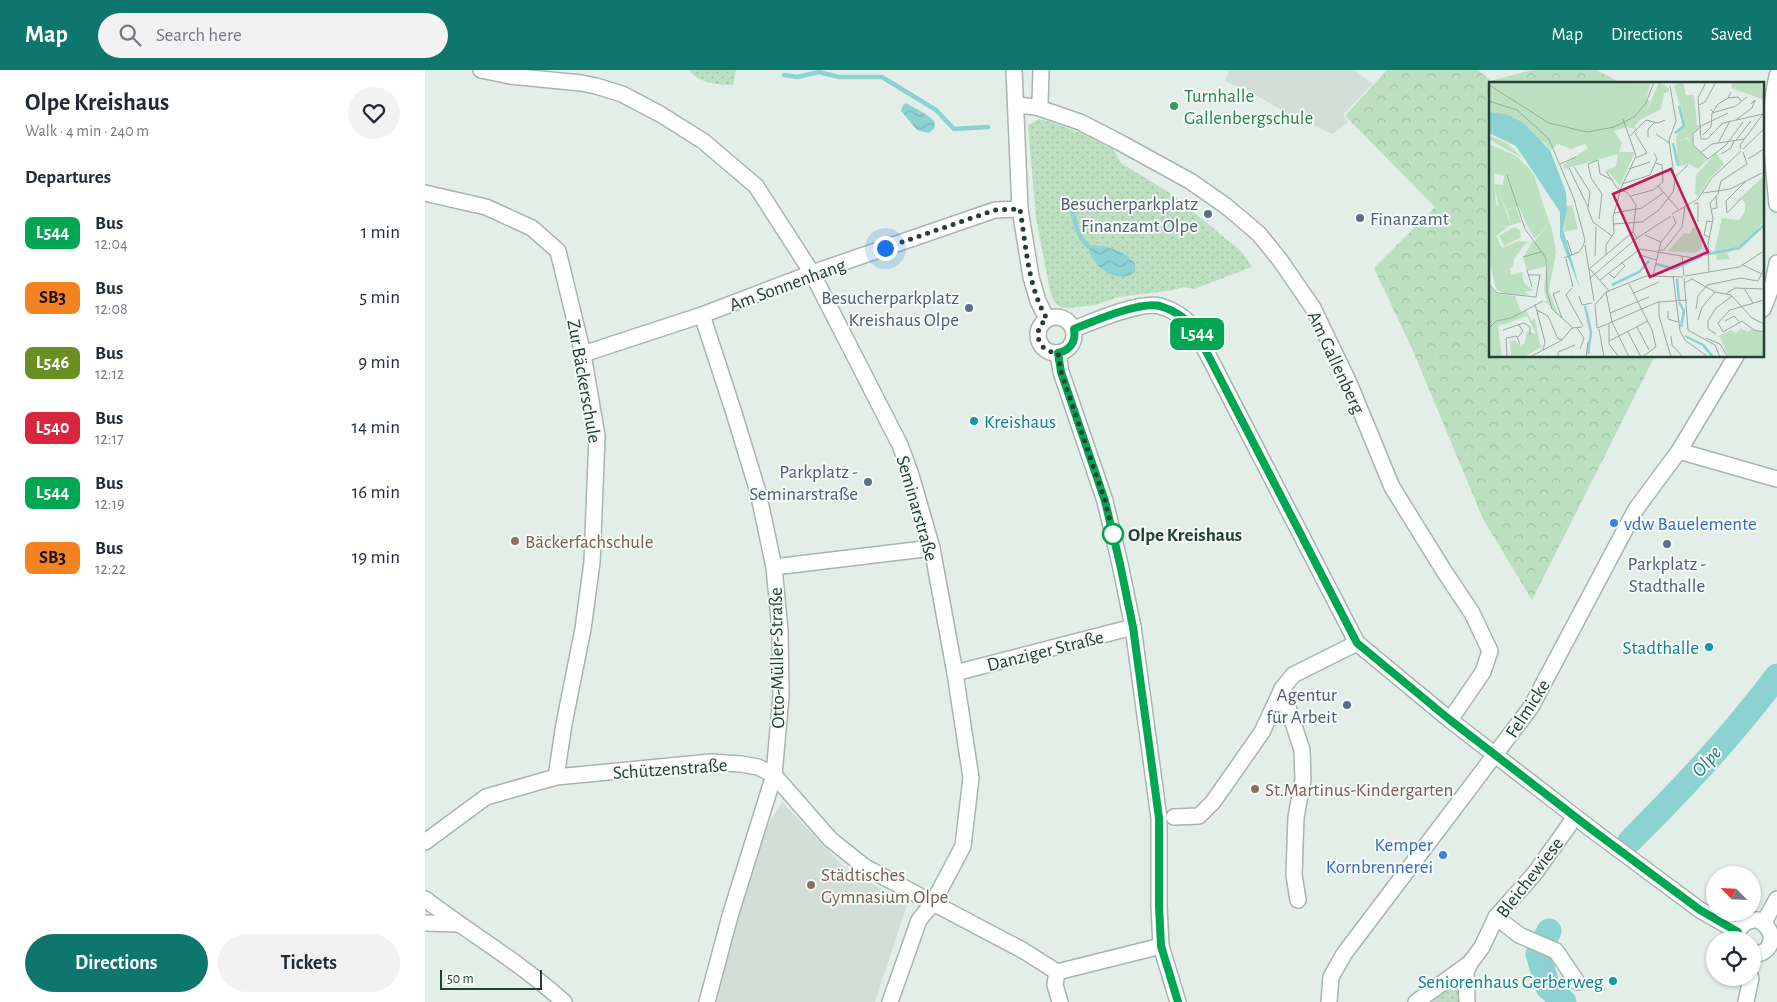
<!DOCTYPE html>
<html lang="en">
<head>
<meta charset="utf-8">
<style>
	:root { --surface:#fff; --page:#f2f2f3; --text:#1f2937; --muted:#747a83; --accent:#0f766e }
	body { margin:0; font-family:"Alegreya Sans",sans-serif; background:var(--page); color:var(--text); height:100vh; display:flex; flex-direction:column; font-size:19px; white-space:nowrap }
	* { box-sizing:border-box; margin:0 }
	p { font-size:16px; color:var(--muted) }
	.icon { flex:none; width:28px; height:28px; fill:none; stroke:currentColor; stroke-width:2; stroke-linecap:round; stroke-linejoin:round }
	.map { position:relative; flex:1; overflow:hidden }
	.side { display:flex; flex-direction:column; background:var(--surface); width:425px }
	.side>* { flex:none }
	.badge { padding:0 10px; border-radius:8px; font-size:18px; line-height:32px }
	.needle { width:32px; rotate:294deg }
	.buttons { position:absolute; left:1281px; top:796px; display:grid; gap:10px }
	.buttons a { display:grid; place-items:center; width:55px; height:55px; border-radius:50%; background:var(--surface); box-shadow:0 1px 4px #0004; font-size:25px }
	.scale { position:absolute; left:15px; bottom:12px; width:102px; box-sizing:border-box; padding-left:5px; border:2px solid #234034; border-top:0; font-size:14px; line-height:18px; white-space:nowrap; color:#234034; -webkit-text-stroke:4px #f5faf7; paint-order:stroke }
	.you { position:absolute; width:25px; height:25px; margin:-12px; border:4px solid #fff; border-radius:50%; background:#1a73e8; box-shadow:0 0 0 8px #1a73e833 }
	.map>.badge { position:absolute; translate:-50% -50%; box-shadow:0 0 0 2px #fff }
	h2 { padding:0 25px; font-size:19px; line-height:45px }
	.round { display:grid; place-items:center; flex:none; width:52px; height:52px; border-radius:26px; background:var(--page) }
	.summary { display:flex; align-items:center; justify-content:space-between; height:85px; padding:0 25px }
	h1 { font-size:24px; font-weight:600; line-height:38px }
	.button { display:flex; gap:10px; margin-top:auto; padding:10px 25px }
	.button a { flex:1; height:58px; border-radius:30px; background:var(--accent); color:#fff; font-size:20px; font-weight:600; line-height:58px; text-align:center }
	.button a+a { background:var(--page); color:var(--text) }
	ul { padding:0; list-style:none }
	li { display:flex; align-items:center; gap:15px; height:65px; padding:0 25px }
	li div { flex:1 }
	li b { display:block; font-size:19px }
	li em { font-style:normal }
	li .badge { min-width:55px; font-weight:700; text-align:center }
	header { display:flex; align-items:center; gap:30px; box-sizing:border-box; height:70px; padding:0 25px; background:var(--accent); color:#fff }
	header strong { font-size:24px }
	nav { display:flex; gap:28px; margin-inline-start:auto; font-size:18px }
	.search { width:350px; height:45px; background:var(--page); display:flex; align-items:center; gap:12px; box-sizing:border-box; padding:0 18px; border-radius:28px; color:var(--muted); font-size:19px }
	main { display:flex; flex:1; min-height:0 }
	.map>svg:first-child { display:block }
</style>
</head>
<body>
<header>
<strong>Map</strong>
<div class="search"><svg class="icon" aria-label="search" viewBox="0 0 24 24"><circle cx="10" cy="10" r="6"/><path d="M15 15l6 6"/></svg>Search here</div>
<nav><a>Map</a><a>Directions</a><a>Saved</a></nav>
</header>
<main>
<section class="side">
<div class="summary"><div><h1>Olpe Kreishaus</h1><p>Walk · 4 min · 240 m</p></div><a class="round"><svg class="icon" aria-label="heart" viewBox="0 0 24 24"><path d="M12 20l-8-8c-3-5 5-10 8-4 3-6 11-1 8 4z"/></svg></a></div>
<h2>Departures</h2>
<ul>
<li><span class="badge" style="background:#00a651;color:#fff">L544</span><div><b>Bus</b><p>12:04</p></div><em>1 min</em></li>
<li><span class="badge" style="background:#f58220;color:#111">SB3</span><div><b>Bus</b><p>12:08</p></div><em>5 min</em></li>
<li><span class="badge" style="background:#6b8e23;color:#fff">L546</span><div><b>Bus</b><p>12:12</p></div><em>9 min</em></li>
<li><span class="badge" style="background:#d7263d;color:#fff">L540</span><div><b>Bus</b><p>12:17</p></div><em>14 min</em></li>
<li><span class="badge" style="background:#00a651;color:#fff">L544</span><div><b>Bus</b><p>12:19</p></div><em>16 min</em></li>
<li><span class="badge" style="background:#f58220;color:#111">SB3</span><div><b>Bus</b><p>12:22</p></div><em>19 min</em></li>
</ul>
<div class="button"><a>Directions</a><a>Tickets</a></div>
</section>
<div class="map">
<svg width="1352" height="932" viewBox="0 0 1352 932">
	<defs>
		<pattern id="grass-dots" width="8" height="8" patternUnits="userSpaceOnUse" patternTransform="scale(1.25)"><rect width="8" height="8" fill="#bddfc1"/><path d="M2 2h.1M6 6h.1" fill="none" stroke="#a2c0a6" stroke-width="1.8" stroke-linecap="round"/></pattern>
		<pattern id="forest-crowns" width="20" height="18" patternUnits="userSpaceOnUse" patternTransform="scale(1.25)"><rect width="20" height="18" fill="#bddfc1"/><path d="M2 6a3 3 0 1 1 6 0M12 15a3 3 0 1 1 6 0" fill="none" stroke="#a2c0a6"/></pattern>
		<pattern id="water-waves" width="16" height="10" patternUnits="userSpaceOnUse" patternTransform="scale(1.25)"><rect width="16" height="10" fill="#8cd2d3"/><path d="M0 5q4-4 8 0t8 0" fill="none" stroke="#78b5b6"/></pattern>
	</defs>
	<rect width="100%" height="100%" fill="#e4eee8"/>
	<g fill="#d2ded7">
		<polygon points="799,0 930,0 947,14 918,45 923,53 908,64 857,41 828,23 800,11 804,2"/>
		<polygon points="357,732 417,795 482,835 450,932 291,932 307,864 338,763"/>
	</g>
	<g fill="url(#grass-dots)">
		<path d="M 264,0 L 311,0 L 308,15 C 294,15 272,13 264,0 Z"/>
		<polygon points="614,49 629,53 658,64 689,80 696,93 748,125 817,182 827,197 769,219 758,217 749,220 694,227 670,235 644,238 635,237 629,231 625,221 611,148 603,55"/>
		<polygon points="1035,908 1040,932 1001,932"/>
	</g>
	<polygon fill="url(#forest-crowns)" points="962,0 1053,0 1066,11 1107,0 1172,0 1198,14 1066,14 1066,286 1230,286 1107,530 1058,449 988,281 949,198 1010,137 920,46"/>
	<g fill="url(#water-waves)">
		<path d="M 481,33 C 491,39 503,44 510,52 L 509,59 L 503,63 L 492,60 L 476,41 L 478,35 Z"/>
		<path d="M 667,175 C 682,176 701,181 710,194 L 710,202 C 695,216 664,196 664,177 Z"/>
	</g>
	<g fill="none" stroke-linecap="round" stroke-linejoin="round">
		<g stroke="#8cd2d3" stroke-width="4.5">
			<polyline points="359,5 372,7 394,2 414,7 457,7 511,40 529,59 563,57"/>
			<path d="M 646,136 C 650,151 652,167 664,177"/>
		</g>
		<g stroke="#8cd2d3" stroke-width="25">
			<path d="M 1205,771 C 1258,718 1307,666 1352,606"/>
			<polyline points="1124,861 1113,884 1123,917 1139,932"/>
		</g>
		<g stroke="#a6b6ae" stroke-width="18">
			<g id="minor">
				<polyline points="56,0 85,6 156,13 171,16 197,24 235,44 278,71 331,116 387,203 475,375 486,405 507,478 530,603 546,708 538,776 508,833 494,850 465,932"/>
				<polyline points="589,0 595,139 606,207 613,231 622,249"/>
				<path d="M 1352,6 C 1342,47 1348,92 1352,134"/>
				<polyline points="591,35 611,37 655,52 694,72 765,111 801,136 834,164 855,190 888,238 925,315 967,417 1019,501 1047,543 1065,581 1058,602 1025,650"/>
				<polyline points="611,37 615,33 616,0"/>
				<polyline points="0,123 61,137 107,158 133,181 158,284 172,366 167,492 158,559 139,654 131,707"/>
				<polyline points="1338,239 1348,213 1352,193"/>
				<polyline points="277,245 309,343 333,422 349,497 355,561 356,626 349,705 305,846 282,932"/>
				<circle cx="631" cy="265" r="18"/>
				<path d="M 649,259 C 669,251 715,231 735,236 C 749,240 758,247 768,256 L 932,573 L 1025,650 L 1166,759 L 1275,840 L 1313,862"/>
				<polyline points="633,283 636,302 680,431 695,494 708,557 734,748 734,836 736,876 753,932"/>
				<polyline points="158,284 277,245 387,203 570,140 595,139"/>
				<polyline points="1254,381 1352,409"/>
				<polyline points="349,497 507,478"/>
				<polyline points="530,603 708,557"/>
				<polyline points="857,619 877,680 878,710 871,747 869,805 873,830"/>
				<polyline points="749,747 774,746 788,732 837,662 857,619 868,605 932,573"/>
				<polyline points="0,772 61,727 131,707 286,692 316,694 333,697 349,705 405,769 440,797 599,881 632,902 736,876"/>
				<path d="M 0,829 C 46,864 96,893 139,932"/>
				<polyline points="1071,847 1094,865 1131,881 1152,912"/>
				<polyline points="1339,852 1352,829"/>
				<polyline points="0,853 33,854"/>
				<path d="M 1313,870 C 1311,857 1321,849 1333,850 C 1352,858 1350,885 1328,884"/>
				<polyline points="632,902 630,915 635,932"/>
				<polyline points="904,932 906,907 919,884 1106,637 1211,439 1254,381 1311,286"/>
				<polyline points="991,932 1045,893 1057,877 1071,847 1110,803 1150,747"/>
				<polyline points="1042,932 1041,902 1045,893"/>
				<polyline points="1321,932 1326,908"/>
			</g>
		</g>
		<use href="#minor" stroke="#fff" stroke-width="15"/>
	</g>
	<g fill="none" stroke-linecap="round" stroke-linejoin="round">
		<g stroke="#fff" stroke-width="11">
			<path id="line" d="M 753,932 L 736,876 L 734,836 L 734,748 L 708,557 L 695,494 L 680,431 L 636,302 L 633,283 C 646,280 651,271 649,259 C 669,251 715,231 735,236 C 749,240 758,247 768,256 L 932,573 L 1025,650 L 1166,759 L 1275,840 L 1313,862 L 1313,870"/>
		</g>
		<use href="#line" stroke="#00a651" stroke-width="8"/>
		<path stroke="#234034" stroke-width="5" stroke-dasharray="0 9" d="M 460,178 L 570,140 L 595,139 C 601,176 603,217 622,249 C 605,261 614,283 633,283 L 636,302 L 680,431 L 688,464"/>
	</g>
	<circle fill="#2e9e5b" stroke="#f5faf7" stroke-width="2" cx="749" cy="36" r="5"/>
	<g fill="#5c6f8a" stroke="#f5faf7" stroke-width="2">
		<circle cx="783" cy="144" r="5"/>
		<circle cx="935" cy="148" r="5"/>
		<circle cx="544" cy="238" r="5"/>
		<circle cx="443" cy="412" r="5"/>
		<circle cx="1242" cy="474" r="5"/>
		<circle cx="922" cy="635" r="5"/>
	</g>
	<g fill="#0f9aa8" stroke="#f5faf7" stroke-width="2">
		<circle cx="549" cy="351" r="5"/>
		<circle cx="1284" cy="577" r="5"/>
		<circle cx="1188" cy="911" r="5"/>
	</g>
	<g fill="#3f7fe0" stroke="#f5faf7" stroke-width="2">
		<circle cx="1189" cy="453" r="5"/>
		<circle cx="1018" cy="785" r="5"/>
	</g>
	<circle fill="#fff" stroke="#00a651" stroke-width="2.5" cx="688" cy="464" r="10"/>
	<g fill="#8d6e63" stroke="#f5faf7" stroke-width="2">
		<circle cx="90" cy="471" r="5"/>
		<circle cx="830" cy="719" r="5"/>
		<circle cx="386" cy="815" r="5"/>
	</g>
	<g text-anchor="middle" stroke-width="4" stroke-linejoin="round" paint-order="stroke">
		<g font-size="19" fill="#27864d" stroke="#f5faf7" text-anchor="start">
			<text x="759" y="32">Turnhalle<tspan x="759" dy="22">Gallenbergschule</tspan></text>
		</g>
		<g font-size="19" fill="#4e5e75" stroke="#f5faf7" text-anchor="end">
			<text x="773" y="140">Besucherparkplatz<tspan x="773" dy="22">Finanzamt Olpe</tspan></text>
			<text x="945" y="155" text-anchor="start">Finanzamt</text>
			<text x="534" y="234">Besucherparkplatz<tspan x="534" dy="22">Kreishaus Olpe</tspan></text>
			<text x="433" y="408">Parkplatz -<tspan x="433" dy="22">Seminarstraße</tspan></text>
			<text x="1242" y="500" text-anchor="middle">Parkplatz -<tspan x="1242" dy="22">Stadthalle</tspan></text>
			<text x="912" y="631">Agentur<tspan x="912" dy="22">für Arbeit</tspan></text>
		</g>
		<g font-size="19" fill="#234034" stroke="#f5faf7">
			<text transform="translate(362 214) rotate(-20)" y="7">Am Sonnenhang</text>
			<text transform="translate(912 292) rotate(65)" y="7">Am Gallenberg</text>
			<text transform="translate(160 311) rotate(80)" y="7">Zur Bäckerschule</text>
			<text transform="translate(493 438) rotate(74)" y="7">Seminarstraße</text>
			<text transform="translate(620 580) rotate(-14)" y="7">Danziger Straße</text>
			<text transform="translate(351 588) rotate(-91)" y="7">Otto-Müller-Straße</text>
			<text transform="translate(1102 638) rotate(-57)" y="7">Felmicke</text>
			<text transform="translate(245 698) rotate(-4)" y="7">Schützenstraße</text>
			<text transform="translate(1104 807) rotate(-52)" y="7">Bleichewiese</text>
		</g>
		<g font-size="19" fill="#0d838f" stroke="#f5faf7" text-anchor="end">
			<text x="559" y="358" text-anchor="start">Kreishaus</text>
			<text x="1274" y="584">Stadthalle</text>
			<text x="1178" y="918">Seniorenhaus Gerberweg</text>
		</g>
		<g font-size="19" fill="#366cbe" stroke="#f5faf7" text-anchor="start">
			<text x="1199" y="460">vdw Bauelemente</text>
			<text x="1008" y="781" text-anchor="end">Kemper<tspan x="1008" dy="22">Kornbrennerei</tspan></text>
		</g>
		<g font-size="19" font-weight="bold" fill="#234034" stroke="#f5faf7" text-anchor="start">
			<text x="703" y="471">Olpe Kreishaus</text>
		</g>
		<g font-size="19" fill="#785e54" stroke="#f5faf7" text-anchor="start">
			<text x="100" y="478">Bäckerfachschule</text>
			<text x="840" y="726">St.Martinus-Kindergarten</text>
			<text x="396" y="811">Städtisches<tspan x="396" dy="22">Gymnasium Olpe</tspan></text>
		</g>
		<g font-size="20" font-style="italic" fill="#1c7a7d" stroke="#f5faf7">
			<text transform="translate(1281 691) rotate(-49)" y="7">Olpe</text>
		</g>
	</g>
	<g transform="translate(1064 12)">
		<rect width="275" height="275" fill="#e4eee8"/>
		<path d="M 150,0 L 163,0 L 150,23 L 153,10 ZM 170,0 L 180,6 L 180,10 L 175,11 L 172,27 L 151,38 L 146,44 L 148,48 L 138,45 L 159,26 ZM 0,53 L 19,62 L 33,76 L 1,58 ZM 0,70 L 6,70 L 8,76 L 5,91 L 7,122 L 17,130 L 22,143 L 18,145 L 11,142 L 0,126 ZM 129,70 L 146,70 L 131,104 L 118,88 L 127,84 ZM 20,73 L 39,85 L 45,93 L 54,122 L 47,125 L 36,108 L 20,101 L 15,86 ZM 19,101 L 30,124 L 17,128 L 9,107 ZM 83,123 L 89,147 L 75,150 L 78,124 ZM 56,133 L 59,141 L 46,157 L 41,149 L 45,140 ZM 23,165 L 17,180 L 20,179 L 22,193 L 33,190 L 35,201 L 44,208 L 36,210 L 40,213 L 16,212 L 8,208 L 6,203 L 0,175 L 3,171 ZM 0,203 L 8,212 L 26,214 L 32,230 L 20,241 L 9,244 L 13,275 L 0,275 ZM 37,228 L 42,238 L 46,237 L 51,262 L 54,264 L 35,275 L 22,275 L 21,259 L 26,258 L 32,265 L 36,260 L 38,249 L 47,252 L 38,234 L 21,240 L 21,237 Z" fill="#bddfc1"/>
		<path d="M 0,0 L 150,0 L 153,10 L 150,22 L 161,5 L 157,17 L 161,20 L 156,30 L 138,45 L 125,49 L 133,61 L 129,72 L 75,87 L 74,83 L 99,66 L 96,62 L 82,67 L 69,62 L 62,68 L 56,61 L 0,30 ZM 194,0 L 197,13 L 205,13 L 208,43 L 212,43 L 203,53 L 204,64 L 198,55 L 190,60 L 193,70 L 192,84 L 189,84 L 187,55 L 193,43 L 193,31 L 185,3 ZM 250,0 L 272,0 L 275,18 L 243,6 L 242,2 ZM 0,62 L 27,74 L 39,85 L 21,73 L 23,82 L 16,86 L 20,101 L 34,102 L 47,125 L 54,122 L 63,148 L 67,170 L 60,208 L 69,233 L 58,221 L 54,220 L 58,219 L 55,208 L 58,181 L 35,174 L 43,160 L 37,161 L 25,177 L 24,185 L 21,186 L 16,173 L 23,165 L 3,171 L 0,175 L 0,126 L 11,142 L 18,146 L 7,154 L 13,166 L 29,159 L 45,160 L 59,141 L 56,133 L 45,140 L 41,149 L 19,101 L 9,107 L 17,130 L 10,125 L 5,102 L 14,103 L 15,94 L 5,91 L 8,76 L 6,70 L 0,70 ZM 275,94 L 275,139 L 255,163 L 238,171 L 241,177 L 227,178 L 228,173 L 219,173 L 219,169 L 225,170 L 233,136 L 250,138 L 256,130 L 256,120 L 252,117 L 245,121 ZM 204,145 L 212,147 L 213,166 L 206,171 L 179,169 L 195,151 L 201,152 ZM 252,246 L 259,250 L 262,247 L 275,251 L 275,275 L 240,275 L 230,254 L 242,248 L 247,251 Z" fill="#bddfc1"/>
		<path d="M 197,56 L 219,77 L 209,87 L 200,82 L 193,84 L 190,60 ZM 227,71 L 235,82 L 221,96 L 209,115 L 206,111 L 207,93 Z" fill="#bddfc1"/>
		<path d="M 52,170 L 57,182 L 55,185 L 38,189 L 34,175 Z" fill="#bddfc1"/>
		<path d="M 27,125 L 32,140 L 22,143 L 18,128 ZM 25,145 L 31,148 L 32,155 L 15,164 L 10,154 Z" fill="#bddfc1"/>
		<path d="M 0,30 L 16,32 L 33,40 L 61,68 L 77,110 L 78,128 L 74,147 L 91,207 L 71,155 L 71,130 L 27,64 L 0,51 Z" fill="#8cd2d3"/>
		<path fill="none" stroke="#8cd2d3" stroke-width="2.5" d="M 186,51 L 195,44 L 190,24M 184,61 L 189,84M 218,172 L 250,166 L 275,143M 167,182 L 185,187 L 213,174M 188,197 L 190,218M 123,203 L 150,190 L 160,179M 190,220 L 195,229 L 192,245M 96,224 L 102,250 L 99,272M 196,254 L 214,263 L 224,275"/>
		<path fill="none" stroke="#97a8a0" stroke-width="1" d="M 217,0 L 209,16 L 212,57 L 218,57 L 234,41 L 274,32 L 251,63 L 252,67M 0,3 L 60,41 L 98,50 L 125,45 L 145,35 L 157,21 L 165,0M 242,10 L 239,16 L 249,15 L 252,19M 0,19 L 28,28 L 60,57 L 85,117 L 96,158 L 94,164M 210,23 L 216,20 L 227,0M 221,27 L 224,30 L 229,22 L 239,16M 239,31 L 212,44 L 204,52 L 204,63 L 219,77 L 237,63 L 254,40M 247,38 L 263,26 L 266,18 L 262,22M 146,51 L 158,71 L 147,76M 167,52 L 180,61M 214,53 L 222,45 L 223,31 L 247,24 L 258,15M 141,54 L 157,38 L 169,41 L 176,38M 159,55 L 159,47 L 166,40M 247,58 L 262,39M 229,61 L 241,39M 254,67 L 275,47M 211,71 L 223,62 L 255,57M 232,72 L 242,66 L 245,59M 259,77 L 275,67M 71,82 L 87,75M 85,85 L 101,110 L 99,127 L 104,140 L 123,154M 80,86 L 99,125M 140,87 L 161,80M 117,89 L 128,106 L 139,111 L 147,123 L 144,150 L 148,156M 18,93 L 36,147 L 57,176 L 58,210 L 63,227M 185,96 L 199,83M 133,102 L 161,93 L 168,77 L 165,71M 169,104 L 189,127M 214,111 L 241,107 L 275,90M 142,114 L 164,108 L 174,100 L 173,83 L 166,81M 205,122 L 209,121 L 209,140M 223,127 L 228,126 L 227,114M 125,131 L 153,126 L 174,111M 238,131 L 237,119 L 256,100M 238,131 L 252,117M 183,132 L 209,117 L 222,97 L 252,69M 110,137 L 113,112 L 102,96 L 99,82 L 109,78 L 111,92 L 124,98M 124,142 L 153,140 L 170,128 L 184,110 L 186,100 L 180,58 L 187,39 L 181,4M 156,153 L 172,160M 220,155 L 215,153 L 218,139 L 224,140M 78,158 L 83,173M 96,163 L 105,219M 170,168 L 175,168 L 193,145 L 196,124M 117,173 L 117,163 L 125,151 L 124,135 L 132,106 L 147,74 L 134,37M 106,174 L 107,145M 193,174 L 195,194M 34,175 L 52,170M 75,176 L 90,170 L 94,164M 150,176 L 151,173 L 167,178M 77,177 L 84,205M 254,183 L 273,192M 100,187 L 144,150M 101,187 L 120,209M 38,188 L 43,205M 220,190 L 219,162 L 224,137 L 221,121 L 229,112 L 232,99 L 258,82 L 254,70M 119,191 L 125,196 L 136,184 L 132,180M 39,193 L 51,193 L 47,215M 164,193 L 172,160 L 187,141 L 184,134M 184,194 L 191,249 L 196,258 L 219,275M 196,194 L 250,185 L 275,169M 195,196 L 199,248 L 226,263 L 231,275M 100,197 L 148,156 L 182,134M 111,198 L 151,167 L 204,176 L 218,170M 196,201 L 203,197 L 226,210 L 242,213 L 263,236 L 275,242M 0,202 L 8,211 L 47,215M 140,202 L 163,248 L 167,265M 83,206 L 77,213 L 94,244M 255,206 L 264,221M 71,209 L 64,212 L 73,236M 117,210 L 123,240 L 140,275M 145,211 L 170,200M 237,212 L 246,206 L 275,207M 90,214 L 93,223 L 103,221M 275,218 L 241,228 L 229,241 L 234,250 L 253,239 L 265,248 L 275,250M 170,220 L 170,234 L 182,275M 46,222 L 56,260 L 54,268M 106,223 L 117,210 L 157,194 L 194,195M 106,223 L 108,246 L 111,245M 62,226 L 84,246M 207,227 L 209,214 L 218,203 L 252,196 L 269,199 L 275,187M 48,228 L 59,234 L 69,257 L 73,257M 179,229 L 179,237 L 189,240M 121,231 L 160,215M 209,238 L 213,225 L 226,210M 236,239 L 245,234 L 250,239M 29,242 L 34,249 L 29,255M 120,242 L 120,262 L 130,275M 111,245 L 169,220 L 198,218M 148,245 L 160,268M 0,246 L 7,239 L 22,236 L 54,219M 88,246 L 95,256 L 91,267M 110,247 L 115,275M 14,248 L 35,241 L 41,245 L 41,253M 139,250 L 152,275M 227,252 L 219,247 L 219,239 L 227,226 L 243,214M 182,254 L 183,263 L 194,275M 217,256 L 231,262 L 239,275M 120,259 L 159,239M 18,275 L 17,256 L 28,254 L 31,263M 41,275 L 73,258 L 83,246 L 93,245M 69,275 L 69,270 L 86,263M 97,275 L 99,260M 153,275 L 167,265"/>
		<path fill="#c2185b" fill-opacity="0.15" stroke="#c2185b" stroke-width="2.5" d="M 182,87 L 219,170 L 161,195 L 124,112 Z"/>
		<rect width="275" height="275" fill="none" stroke="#234034" stroke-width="2.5"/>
	</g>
</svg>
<div class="buttons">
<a><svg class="needle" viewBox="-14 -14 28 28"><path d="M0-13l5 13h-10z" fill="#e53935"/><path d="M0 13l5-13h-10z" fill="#747a83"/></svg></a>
<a><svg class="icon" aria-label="locate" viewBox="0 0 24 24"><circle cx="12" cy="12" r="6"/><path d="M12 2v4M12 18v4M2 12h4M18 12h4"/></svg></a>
</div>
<div class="scale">50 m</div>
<div class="you" style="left:460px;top:178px"></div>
<b class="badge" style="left:772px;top:264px;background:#00a651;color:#fff">L544</b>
</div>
</main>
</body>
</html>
